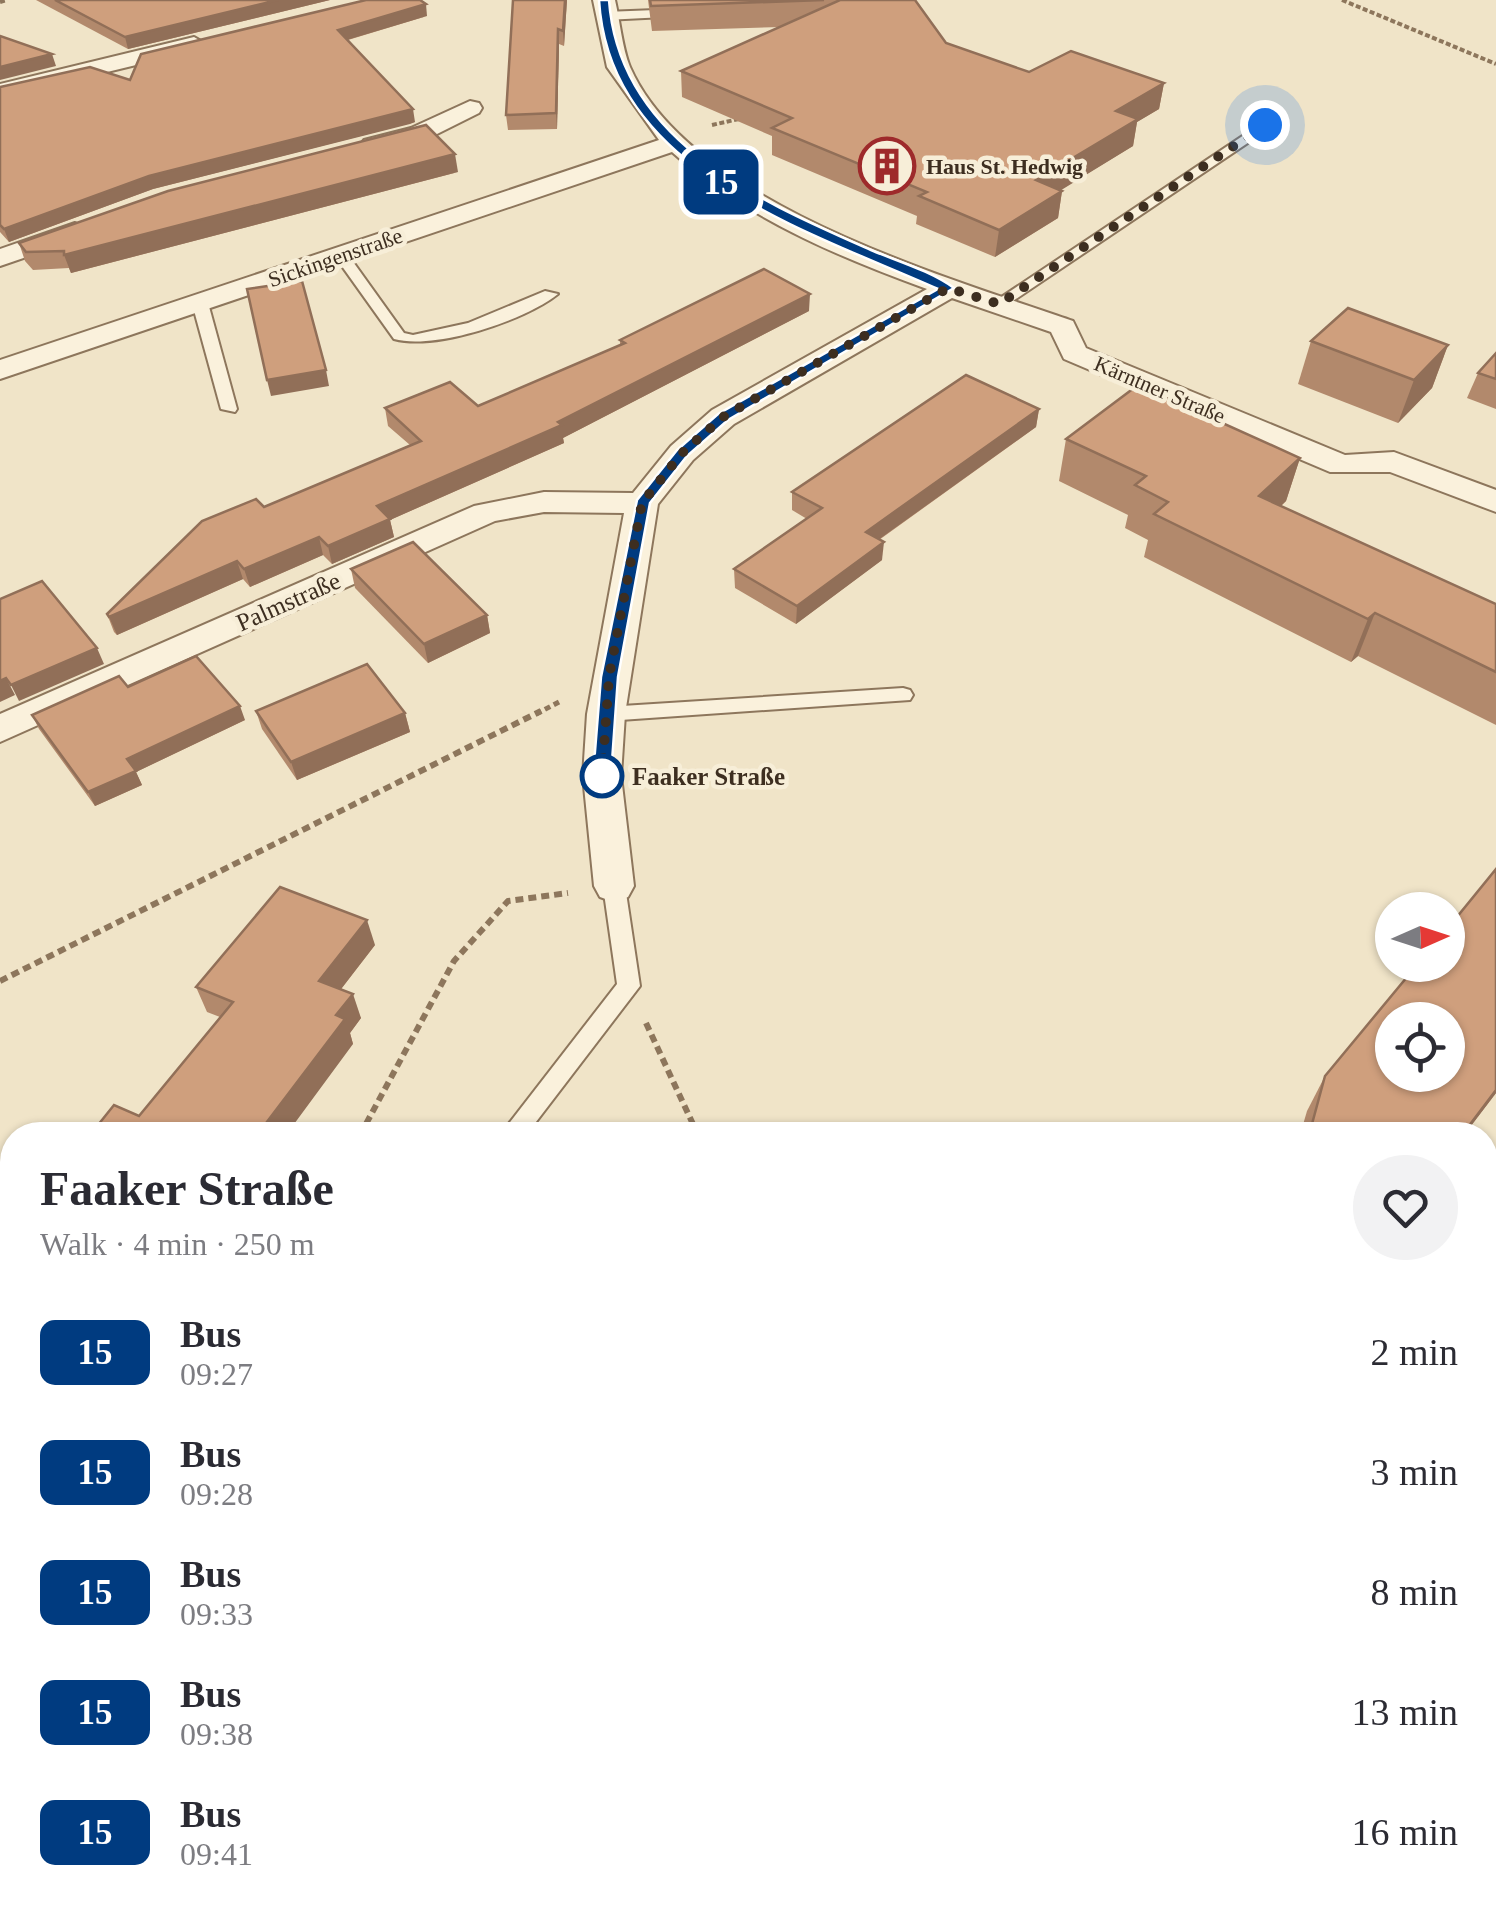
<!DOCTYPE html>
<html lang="en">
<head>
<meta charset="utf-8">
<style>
	:root { --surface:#fff; --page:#f2f2f3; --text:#2b2b33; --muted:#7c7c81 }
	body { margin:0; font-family:Georgia,serif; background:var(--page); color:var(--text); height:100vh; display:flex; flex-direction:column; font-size:38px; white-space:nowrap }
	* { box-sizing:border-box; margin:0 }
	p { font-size:32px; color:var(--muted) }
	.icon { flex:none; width:55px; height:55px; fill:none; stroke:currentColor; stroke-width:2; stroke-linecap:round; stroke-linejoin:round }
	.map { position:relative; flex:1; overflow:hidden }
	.details { position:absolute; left:0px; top:1122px; width:1498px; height:792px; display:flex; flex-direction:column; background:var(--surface); border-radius:40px 40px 0 0; box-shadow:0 2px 8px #0004 }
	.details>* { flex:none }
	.badge { padding:0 20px; border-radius:15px; font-size:35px; line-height:65px }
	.needle { width:65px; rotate:87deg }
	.tools { position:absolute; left:1375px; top:892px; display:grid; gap:20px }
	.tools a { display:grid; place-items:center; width:90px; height:90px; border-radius:50%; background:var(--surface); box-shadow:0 2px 8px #0004; font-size:50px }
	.you { position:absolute; width:50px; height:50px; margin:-25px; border:8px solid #fff; border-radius:50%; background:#1a73e8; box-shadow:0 0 0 15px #1a73e833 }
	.map>.badge { position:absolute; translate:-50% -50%; box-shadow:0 0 0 5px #fff }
	.round { display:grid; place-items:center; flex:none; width:105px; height:105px; border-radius:52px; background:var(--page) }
	.summary { display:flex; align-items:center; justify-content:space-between; height:170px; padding:0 40px }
	h1 { font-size:48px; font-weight:600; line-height:75px }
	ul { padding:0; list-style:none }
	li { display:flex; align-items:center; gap:30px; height:120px; padding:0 40px }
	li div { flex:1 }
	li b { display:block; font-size:38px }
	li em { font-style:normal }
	li .badge { min-width:110px; font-weight:700; text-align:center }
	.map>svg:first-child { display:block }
</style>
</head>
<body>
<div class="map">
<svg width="1496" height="1914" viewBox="0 0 1496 1914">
	<rect width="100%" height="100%" fill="#f0e4c8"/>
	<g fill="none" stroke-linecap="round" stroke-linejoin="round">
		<g stroke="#8d765c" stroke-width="4">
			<g id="service">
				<polygon points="681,9 687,13 685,16 605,20 599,16 605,12"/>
				<polygon points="1265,121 1272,125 1270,128 1004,307 991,304"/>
				<path d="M 336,252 L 346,252 L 404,333 L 413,335 L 468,323 L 545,291 L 558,294 C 524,321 435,350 394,339 L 334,255 Z"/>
				<polygon points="200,298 208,303 237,409 235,412 221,409 192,303"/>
				<polygon points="903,688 910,690 913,695 910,700 606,721 596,714 606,707"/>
				<polygon points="614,878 625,886 640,986 526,1135 500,1135 617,984 603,886"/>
				<polygon points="1496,1199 1496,1246 1485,1254 1485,1206"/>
				<polygon points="1485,1619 1496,1624 1496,1771 1485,1766"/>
				<polygon points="12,1818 12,1862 0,1868 0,1823"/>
			</g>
		</g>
		<g stroke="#8d765c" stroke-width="4">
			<g id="minor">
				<path d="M 593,0 L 615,0 C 620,21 622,48 630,67 C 690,203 943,276 1073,321 L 1086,348 L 1345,455 L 1394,452 L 1496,490 L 1496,512 L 1390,472 L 1330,472 L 1064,359 L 1051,332 L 952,298 L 734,424 L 693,460 L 658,504 L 625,714 L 621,776 L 634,886 L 628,897 L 614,902 L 600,897 L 594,886 L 583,776 L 587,714 L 624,513 L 544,512 L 495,521 L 0,742 L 0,714 L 474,506 L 544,492 L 633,493 L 671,446 L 712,410 L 927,289 C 836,256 744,217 672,152 L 0,379 L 0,360 L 659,140 L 607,67 Z"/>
				<polygon points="194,37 206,44 202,49 0,98 0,84"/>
				<polygon points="470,101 479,103 482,108 479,113 429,138 373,153 360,145 364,140 411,128"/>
				<polygon points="75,223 89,231 85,237 0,266 0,249"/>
			</g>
		</g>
		<g stroke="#8d765c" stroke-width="4" stroke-dasharray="5 2.5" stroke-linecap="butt">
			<polyline points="1342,0 1496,64"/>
			<polyline points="0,2 7,0"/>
			<polyline points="712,125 743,118"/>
		</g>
		<polyline stroke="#8d765c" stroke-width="5" stroke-dasharray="6 4" stroke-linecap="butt" points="536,714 559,702"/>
		<g stroke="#8d765c" stroke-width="6" stroke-dasharray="8 5" stroke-linecap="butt">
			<polyline points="0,981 541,711"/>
			<polyline points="646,1023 698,1135"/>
			<polyline points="360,1135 454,961 508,901 568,893"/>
		</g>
		<g stroke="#8d765c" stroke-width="8" stroke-dasharray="10 6" stroke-linecap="butt">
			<polyline points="0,1553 12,1546"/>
			<polyline points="1118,1902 1126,1914"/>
		</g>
		<use href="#service" fill="#faf1dc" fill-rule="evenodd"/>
		<use href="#minor" fill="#faf1dc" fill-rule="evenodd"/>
	</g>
	<g fill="#b2896c">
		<polygon points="36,0 330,0 128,49"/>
		<polygon points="567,0 564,46 559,44 557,129 508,130 506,115"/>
		<polygon points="648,0 915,0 946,43 1029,72 1164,83 1159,109 1137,122 1133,146 1060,190 1062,191 1058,218 995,257 916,224 917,216 772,155 772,136 682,97 681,71 781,27 652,31"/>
		<polygon points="427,16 348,40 415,122 153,189 9,242 0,232 0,87 130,80"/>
		<polygon points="458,172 71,273 69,268 33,270 25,261 19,243"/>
		<polygon points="809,311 563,438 564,443 390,520 394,537 332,564 323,555 250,587 243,579 117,635 114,632 107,614 264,507 410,445 388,426 385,408 478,406 620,346 620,340"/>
		<polygon points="1311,341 1448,345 1432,388 1398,423 1298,384"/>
		<polygon points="1496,353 1496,409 1467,398 1478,373"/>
		<polygon points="1039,409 1036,427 879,540 882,560 796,624 735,588 734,569 807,519 792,510 792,492"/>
		<polygon points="1066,439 1300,458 1286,501 1281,506 1496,604 1496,725 1358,656 1351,662 1144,557 1148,540 1125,528 1128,515 1059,481"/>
		<polygon points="351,569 487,615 490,633 428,663 355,588"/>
		<polygon points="128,687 245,720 136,772 142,785 95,806 39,729 32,715"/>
		<polygon points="256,711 405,713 410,732 297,780 262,729"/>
		<polygon points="1496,869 1496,1093 1464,1135 1300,1135 1307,1111 1325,1076"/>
		<polygon points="375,945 341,989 361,1018 350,1033 353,1044 139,1116 220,1017 207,1012 196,987"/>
	</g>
	<g fill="#916f58">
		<polygon points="278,0 330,0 128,49 125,37"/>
		<polygon points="565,0 567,0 564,46 563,31"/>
		<polygon points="426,4 427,16 340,42 338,30"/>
		<polygon points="558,29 559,44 557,129 556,113"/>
		<polygon points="52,54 56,66 0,80 0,67"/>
		<polygon points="1164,83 1159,109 1137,122 1133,146 1032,208 1036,180 1116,111"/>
		<polygon points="413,109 415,122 410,124 153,189 9,242 4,229 149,176"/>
		<polygon points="455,154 458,172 71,273 64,255"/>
		<polygon points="1062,191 1058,218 995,257 999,230"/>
		<polygon points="810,294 809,311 563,438 564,443 390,520 394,537 332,564 328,546 377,506 558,422"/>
		<polygon points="1448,345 1432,388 1398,423 1414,380"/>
		<polygon points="326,370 329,386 271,396 267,380"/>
		<polygon points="1039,409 1036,427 864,550 866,532"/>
		<polygon points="1300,458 1286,501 1246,539 1259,496"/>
		<polygon points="319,537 323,555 250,587 244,569"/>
		<polygon points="884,542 882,560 796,624 797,606"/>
		<polygon points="237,561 243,579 117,635 109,617"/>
		<polygon points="1375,613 1358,656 1351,662 1368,619"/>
		<polygon points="487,615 490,633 428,663 424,644"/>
		<polygon points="97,648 104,664 19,701 11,685"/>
		<polygon points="6,678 15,695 0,702 0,681"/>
		<polygon points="240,706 245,720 136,772 142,785 95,806 88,792 127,759"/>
		<polygon points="405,713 410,732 297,780 291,762"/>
		<polygon points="367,920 375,945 328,1006 319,981"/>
		<polygon points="353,994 361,1018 350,1033 353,1044 286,1135 258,1135 336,1015"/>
		<polygon points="1496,1090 1496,1093 1464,1135 1462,1135"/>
		<polygon points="12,1382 12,1450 0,1465 0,1398"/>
		<polygon points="694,1902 699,1902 694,1914 689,1914"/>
	</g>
	<g fill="#cf9f7d" stroke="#916f58" stroke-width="2.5" fill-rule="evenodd">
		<polygon points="55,0 278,0 125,37"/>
		<polygon points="366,0 420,0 426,4 338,30 413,109 149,176 4,229 0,225 0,87 90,67 130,80 141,54"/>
		<polygon points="513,0 565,0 563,31 558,29 556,113 506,115"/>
		<polygon points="650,0 824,0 651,6"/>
		<polygon points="840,0 915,0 946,43 1029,72 1071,51 1164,83 1116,111 1138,119 1036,180 1062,191 999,230 919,196 927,192 772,128 792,118 681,71"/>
		<polygon points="0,36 52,54 0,67"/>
		<polygon points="426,125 455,154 64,255 64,251 26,252 19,243 168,191"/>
		<polygon points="764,269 810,294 558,422 562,425 377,506 390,519 328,546 319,537 244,569 237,561 109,617 107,614 202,521 256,499 264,507 421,441 385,408 450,382 478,406 625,343 620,340"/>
		<polygon points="302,281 326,370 267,380 247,289"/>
		<polygon points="1348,308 1448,345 1414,380 1311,341"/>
		<polygon points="1496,353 1496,379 1478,373"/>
		<polygon points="966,375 1039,409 866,532 884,542 797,606 734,569 822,508 792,492"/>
		<polygon points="1138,385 1300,458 1259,496 1496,604 1496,672 1375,613 1368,619 1154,514 1168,502 1135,485 1146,476 1066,439"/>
		<polygon points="413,542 487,615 424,644 351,569"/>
		<polygon points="42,581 97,648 11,685 6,678 0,681 0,599"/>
		<polygon points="196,656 240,706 127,759 136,771 88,792 32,715 119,676 128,687"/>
		<polygon points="367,664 405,713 291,762 256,711"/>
		<path d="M 1496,869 L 1496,1090 L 1462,1135 L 1309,1135 L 1325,1076 L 1417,965 L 1448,965 L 1448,928 ZM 1392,1020 L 1448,1020 L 1448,1075 L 1392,1075 Z"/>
		<polygon points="280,887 367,920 319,981 353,994 336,1015 345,1019 257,1135 90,1135 114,1105 139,1116 233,1002 196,987"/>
		<polygon points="12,1244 12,1382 0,1398 12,1404 12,1408 0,1423 0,1259"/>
		<polygon points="524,1902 694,1902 689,1914 518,1914"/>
	</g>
	<path fill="#003b80" stroke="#fff" stroke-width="2.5" d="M 599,0 L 609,0 C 619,141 758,200 871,250 C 897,261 931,271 954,288 L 728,420 L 687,456 L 650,503 L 618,677 L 611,776 L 602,782 L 593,776 L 601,677 L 637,500 L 677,450 L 718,414 L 938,289 C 806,230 609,171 599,0 Z"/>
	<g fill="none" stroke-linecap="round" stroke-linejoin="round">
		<polyline stroke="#3d2e20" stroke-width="10" stroke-dasharray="0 18" points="602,776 609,677 642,503 682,453 723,417 948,288 999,304 1265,125"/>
	</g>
	<defs>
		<g id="building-ring" transform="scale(2.875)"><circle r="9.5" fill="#f7eed8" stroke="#9e2a2b" stroke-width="1.5"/><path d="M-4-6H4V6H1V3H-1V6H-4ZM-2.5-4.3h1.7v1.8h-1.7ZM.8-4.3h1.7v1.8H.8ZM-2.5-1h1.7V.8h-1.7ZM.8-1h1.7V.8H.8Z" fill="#9e2a2b"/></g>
	</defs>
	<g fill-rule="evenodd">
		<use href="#building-ring" x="887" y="166"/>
	</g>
	<circle fill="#fff" stroke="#003b80" stroke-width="5" cx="602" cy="776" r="20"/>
	<g text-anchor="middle" stroke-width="9" stroke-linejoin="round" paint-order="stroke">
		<g font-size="22" font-weight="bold" fill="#3d2e20" stroke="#f7eed8" text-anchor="start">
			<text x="926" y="174">Haus St. Hedwig</text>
		</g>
		<g font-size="22" fill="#3d2e20" stroke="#f7eed8">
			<text transform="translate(335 257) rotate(-19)" y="8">Sickingenstraße</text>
			<text transform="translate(1160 389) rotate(23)" y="8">Kärntner Straße</text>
		</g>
		<g font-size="25" fill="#3d2e20" stroke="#f7eed8">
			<text transform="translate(288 601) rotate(-24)" y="9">Palmstraße</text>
		</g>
		<g font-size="25" font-weight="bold" fill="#3d2e20" stroke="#f7eed8" text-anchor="start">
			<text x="632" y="785">Faaker Straße</text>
		</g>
	</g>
</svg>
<div class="tools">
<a><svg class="needle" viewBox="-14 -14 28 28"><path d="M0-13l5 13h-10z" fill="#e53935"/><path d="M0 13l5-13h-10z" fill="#7c7c81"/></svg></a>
<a><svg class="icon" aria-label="locate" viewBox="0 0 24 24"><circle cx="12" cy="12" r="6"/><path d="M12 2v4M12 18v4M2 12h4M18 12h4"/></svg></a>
</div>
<div class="you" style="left:1265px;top:125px"></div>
<b class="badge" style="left:721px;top:182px;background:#003b80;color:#fff">15</b>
<section class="details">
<div class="summary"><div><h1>Faaker Straße</h1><p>Walk · 4 min · 250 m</p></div><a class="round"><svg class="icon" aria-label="heart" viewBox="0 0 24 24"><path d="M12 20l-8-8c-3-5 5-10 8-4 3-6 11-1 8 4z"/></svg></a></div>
<ul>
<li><span class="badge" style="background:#003b80;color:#fff">15</span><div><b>Bus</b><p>09:27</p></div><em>2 min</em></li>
<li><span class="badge" style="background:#003b80;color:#fff">15</span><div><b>Bus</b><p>09:28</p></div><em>3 min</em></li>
<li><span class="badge" style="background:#003b80;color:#fff">15</span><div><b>Bus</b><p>09:33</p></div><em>8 min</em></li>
<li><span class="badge" style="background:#003b80;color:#fff">15</span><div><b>Bus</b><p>09:38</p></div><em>13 min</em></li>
<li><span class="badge" style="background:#003b80;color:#fff">15</span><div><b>Bus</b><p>09:41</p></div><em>16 min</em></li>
</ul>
</section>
</div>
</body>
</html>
